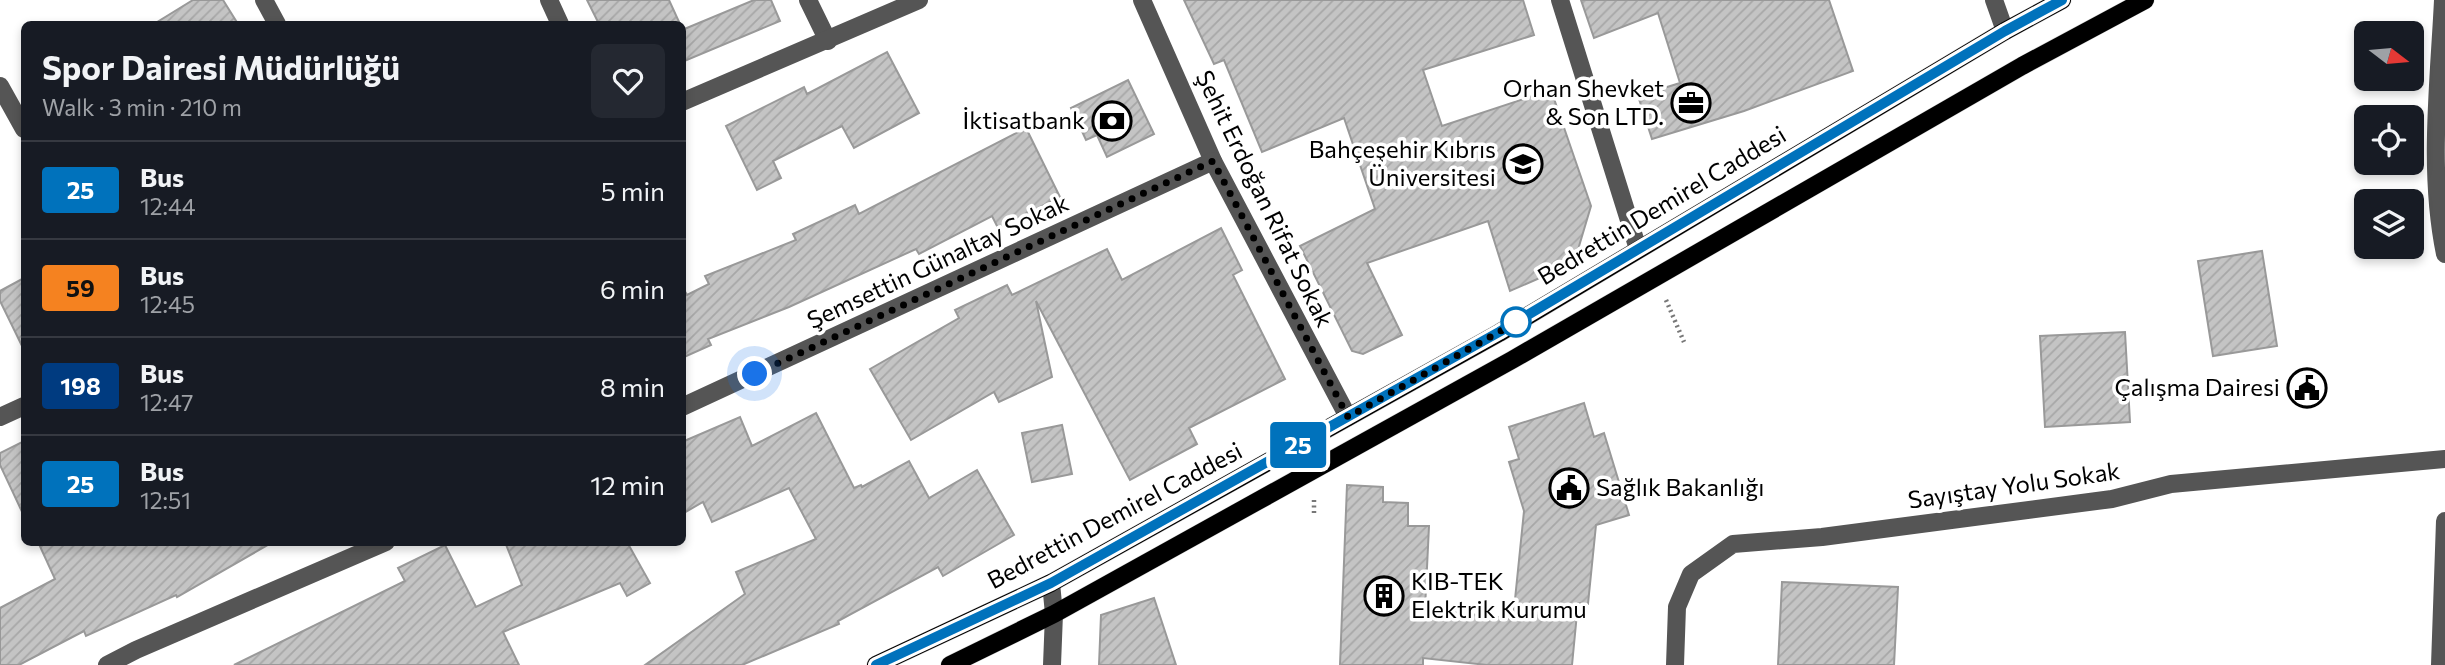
<!DOCTYPE html>
<html lang="en">
<head>
<meta charset="utf-8">
<style>
	:root { --surface:#171b24; --page:#242831; --text:#f1f3f6; --muted:#9ea1a6; --line:#363941 }
	body { margin:0; font-family:Commissioner,sans-serif; background:var(--page); color:var(--text); height:100vh; display:flex; flex-direction:column; font-size:26px; white-space:nowrap }
	* { box-sizing:border-box; margin:0 }
	p { font-size:23px; color:var(--muted) }
	.icon { flex:none; width:38px; height:38px; fill:none; stroke:currentColor; stroke-width:2; stroke-linecap:round; stroke-linejoin:round }
	.map { position:relative; flex:1; overflow:hidden }
	.side { position:absolute; left:21px; top:21px; width:665px; height:525px; display:flex; flex-direction:column; background:var(--surface); border-radius:10px; box-shadow:0 4px 10px #0003 }
	.side>* { flex:none }
	.badge { padding:0 14px; border-radius:5px; font-size:24px; line-height:46px }
	.needle { width:46px; rotate:106deg }
	.controls { position:absolute; left:2354px; top:21px; display:grid; gap:14px }
	.controls a { display:grid; place-items:center; width:70px; height:70px; border-radius:10px; background:var(--surface); box-shadow:0 4px 10px #0003; font-size:35px }
	.you { position:absolute; width:35px; height:35px; margin:-18px; border:5px solid #fff; border-radius:50%; background:#1a73e8; box-shadow:0 0 0 10px #1a73e833 }
	.map>.badge { position:absolute; translate:-50% -50%; box-shadow:0 0 0 4px #fff }
	.round { display:grid; place-items:center; flex:none; width:74px; height:74px; border-radius:10px; background:var(--page) }
	.overview { display:flex; align-items:center; justify-content:space-between; height:119px; padding:0 21px }
	h1 { font-size:33px; font-weight:700; line-height:52px }
	ul { padding:0; list-style:none }
	li { display:flex; align-items:center; gap:21px; height:98px; padding:0 21px; border-top:2px solid var(--line) }
	li div { flex:1 }
	li b { display:block; font-size:26px }
	li em { font-style:normal }
	li .badge { min-width:77px; font-weight:700; text-align:center }
	.map>svg:first-child { display:block }
</style>
</head>
<body>
<div class="map">
<svg width="2445" height="665" viewBox="0 0 2445 665">
	<defs>
		<pattern id="building-hatch" width="6" height="6" patternUnits="userSpaceOnUse" patternTransform="scale(1.75)"><rect width="6" height="6" fill="#c4c4c4"/><path d="M-1 1l2-2M0 6l6-6M5 7l2-2" fill="none" stroke="#a7a7a7"/></pattern>
	</defs>
	<rect width="100%" height="100%" fill="#fff"/>
	<g fill="url(#building-hatch)" stroke="#999" stroke-width="2">
		<polygon points="193,0 223,0 238,24 154,24"/>
		<polygon points="587,0 669,0 680,24 599,24"/>
		<polygon points="754,0 771,0 780,21 682,62 682,30"/>
		<polygon points="1184,0 1523,0 1534,35 1423,70 1442,126 1551,90 1591,206 1574,263 1510,291 1488,221 1367,263 1402,335 1363,354 1352,351 1300,246 1375,209 1344,118 1262,152 1224,60 1214,64"/>
		<polygon points="1581,0 1829,0 1853,71 1744,111 1652,139 1638,96 1680,83 1658,13 1594,38"/>
		<polygon points="887,52 919,113 854,148 842,126 773,161 781,178 757,190 726,126 804,87 807,94"/>
		<polygon points="1128,80 1154,134 1107,157 1097,135 1086,140 1071,108"/>
		<polygon points="1026,128 1060,197 998,228 992,216 919,254 916,249 789,307 708,339 711,345 682,358 682,286 687,295 709,284 705,276 796,240 793,234 855,205 859,214"/>
		<polygon points="1221,228 1242,270 1233,275 1285,379 1189,428 1197,444 1130,480 1036,301 1052,377 999,402 994,392 911,440 870,369 959,318 955,310 1007,285 1012,295 1107,249 1122,280"/>
		<polygon points="2262,251 2277,346 2213,356 2198,261"/>
		<polygon points="24,278 24,350 0,301 0,291"/>
		<polygon points="2125,332 2130,422 2045,427 2040,336"/>
		<polygon points="1584,403 1594,437 1604,433 1629,515 1596,525 1588,604 1578,603 1572,665 1487,665 1423,658 1423,665 1340,665 1347,485 1383,487 1383,502 1408,503 1408,526 1429,526 1425,609 1513,619 1524,511 1509,462 1519,459 1509,427"/>
		<polygon points="816,413 854,488 861,485 862,487 909,461 929,498 977,470 1014,535 943,576 938,567 838,621 839,624 742,665 645,665 745,594 736,572 816,539 789,488 712,522 703,502 682,514 682,442 740,417 752,446"/>
		<polygon points="1062,425 1072,474 1032,482 1022,433"/>
		<polygon points="24,441 24,516 0,465 0,453"/>
		<polygon points="38,542 273,542 177,597 176,595 86,636 84,631 19,665 0,665 0,608 55,579"/>
		<polygon points="505,542 627,542 650,583 627,596 620,583 503,632 519,665 234,665 405,581 398,568 445,545 476,607 522,585"/>
		<polygon points="1782,582 1898,587 1894,665 1778,665"/>
		<polygon points="1154,598 1176,665 1099,665 1101,615"/>
	</g>
	<g fill="none" stroke-linecap="round" stroke-linejoin="round">
		<g stroke="#dbdbdb" stroke-width="19">
			<g id="major">
				<polyline points="876,665 1051,583 1499,333 2005,31 2062,0"/>
				<polyline points="950,665 1054,614 1512,360 2022,66 2145,0"/>
			</g>
		</g>
		<g stroke="#777" stroke-width="4.5" stroke-dasharray="2 3.5" stroke-linecap="butt">
			<polyline points="1666,300 1684,342"/>
			<polyline points="1314,513 1314,498"/>
		</g>
		<g stroke="#555" stroke-width="18">
			<polyline points="264,0 277,24"/>
			<polyline points="549,0 560,24"/>
			<polyline points="808,0 828,41"/>
			<polyline points="1142,0 1213,161 1348,417"/>
			<polyline points="1560,0 1638,249"/>
			<polyline points="1994,0 2005,31"/>
			<path d="M 2443,0 C 2439,83 2428,171 2445,254"/>
			<polyline points="0,86 24,129"/>
			<polyline points="682,102 919,0"/>
			<polyline points="682,407 1213,161"/>
			<polyline points="0,417 24,406"/>
			<polyline points="1051,583 1054,614 1052,665"/>
			<polyline points="107,665 136,650 386,542"/>
			<polyline points="1675,665 1677,607 1691,574 1733,544 1822,537 2112,499 2171,484 2445,459"/>
			<polyline points="2440,665 2445,521"/>
		</g>
		<use href="#major" stroke="#000" stroke-width="18"/>
	</g>
	<g fill="none" stroke-linecap="round" stroke-linejoin="round">
		<g stroke="#fff" stroke-width="16">
			<polyline id="line" points="876,665 1051,583 1499,332 2005,31 2062,0"/>
		</g>
		<use href="#line" stroke="#0072bc" stroke-width="10"/>
		<polyline stroke="#000" stroke-width="7" stroke-dasharray="0 12.6" points="755,374 1213,161 1348,417 1522,319 1516,322"/>
	</g>
	<defs>
		<g id="office-ring" transform="scale(2.0125)"><circle r="9.5" fill="#fff" stroke="#000" stroke-width="1.5"/><path d="M-6-3h4V-5.5h4V-3h4V5H-6ZM-1-4.5V-3h2v-1.5ZM-6 0V1H6V0Z" fill="#000"/></g>
		<g id="bank-ring" transform="scale(2.0125)"><circle r="9.5" fill="#fff" stroke="#000" stroke-width="1.5"/><path d="M-6-4H6V4H-6ZM0-2.3a2.3 2.3 0 1 0 0 4.6a2.3 2.3 0 1 0 0-4.6Z" fill="#000"/></g>
		<g id="university-ring" transform="scale(2.0125)"><circle r="9.5" fill="#fff" stroke="#000" stroke-width="1.5"/><path d="M0-5L7-2L0 1L-7-2ZM-4 1L0 2.5L4 1V4Q0 6-4 4Z" fill="#000"/></g>
		<g id="civic-ring" transform="scale(2.0125)"><circle r="9.5" fill="#fff" stroke="#000" stroke-width="1.5"/><path d="M-.6-6.5H3V-4.5H.6V-3L4-1V1h2V6H-6V1h2V-1L-.6-3ZM-1.2 2.5V6h2.4V2.5Z" fill="#000"/></g>
		<g id="building-ring" transform="scale(2.0125)"><circle r="9.5" fill="#fff" stroke="#000" stroke-width="1.5"/><path d="M-4-6H4V6H1V3H-1V6H-4ZM-2.5-4.3h1.7v1.8h-1.7ZM.8-4.3h1.7v1.8H.8ZM-2.5-1h1.7V.8h-1.7ZM.8-1h1.7V.8H.8Z" fill="#000"/></g>
	</defs>
	<g fill-rule="evenodd">
		<use href="#office-ring" x="1691" y="103"/>
		<use href="#bank-ring" x="1112" y="121"/>
		<use href="#university-ring" x="1523" y="164"/>
		<use href="#civic-ring" x="2307" y="388"/>
		<use href="#civic-ring" x="1569" y="488"/>
		<use href="#building-ring" x="1384" y="596"/>
	</g>
	<circle fill="#fff" stroke="#0072bc" stroke-width="3.5" cx="1516" cy="322" r="14"/>
	<g text-anchor="middle" stroke-width="7" stroke-linejoin="round" paint-order="stroke">
		<g font-size="24" fill="#000" stroke="#fff" text-anchor="end">
			<text x="1664" y="97">Orhan Shevket<tspan x="1664" dy="28">&amp; Son LTD.</tspan></text>
			<text x="1085" y="129">İktisatbank</text>
			<text x="1496" y="158">Bahçeşehir Kıbrıs<tspan x="1496" dy="28">Üniversitesi</tspan></text>
			<text x="2280" y="396">Çalışma Dairesi</text>
			<text x="1596" y="496" text-anchor="start">Sağlık Bakanlığı</text>
			<text x="1411" y="590" text-anchor="start">KIB-TEK<tspan x="1411" dy="28">Elektrik Kurumu</tspan></text>
		</g>
		<g font-size="24" fill="#000" stroke="#fff">
			<text transform="translate(1264 199) rotate(64)" y="8">Şehit Erdoğan Rifat Sokak</text>
			<text transform="translate(1662 206) rotate(-31)" y="8">Bedrettin Demirel Caddesi</text>
			<text transform="translate(938 262) rotate(-25)" y="8">Şemsettin Günaltay Sokak</text>
			<text transform="translate(2014 486) rotate(-8)" y="8">Sayıştay Yolu Sokak</text>
			<text transform="translate(1115 516) rotate(-28)" y="8">Bedrettin Demirel Caddesi</text>
		</g>
	</g>
</svg>
<div class="controls">
<a><svg class="needle" viewBox="-14 -14 28 28"><path d="M0-13l5 13h-10z" fill="#e53935"/><path d="M0 13l5-13h-10z" fill="#9ea1a6"/></svg></a>
<a><svg class="icon" aria-label="locate" viewBox="0 0 24 24"><circle cx="12" cy="12" r="6"/><path d="M12 2v4M12 18v4M2 12h4M18 12h4"/></svg></a>
<a><svg class="icon" aria-label="layers" viewBox="0 0 24 24"><path d="M12 4l9 5-9 5-9-5zM3 14l9 5 9-5"/></svg></a>
</div>
<div class="you" style="left:755px;top:374px"></div>
<b class="badge" style="left:1298px;top:445px;background:#0072bc;color:#fff">25</b>
<section class="side">
<div class="overview"><div><h1>Spor Dairesi Müdürlüğü</h1><p>Walk · 3 min · 210 m</p></div><a class="round"><svg class="icon" aria-label="heart" viewBox="0 0 24 24"><path d="M12 20l-8-8c-3-5 5-10 8-4 3-6 11-1 8 4z"/></svg></a></div>
<ul>
<li><span class="badge" style="background:#0072bc;color:#fff">25</span><div><b>Bus</b><p>12:44</p></div><em>5 min</em></li>
<li><span class="badge" style="background:#f58220;color:#111">59</span><div><b>Bus</b><p>12:45</p></div><em>6 min</em></li>
<li><span class="badge" style="background:#003b80;color:#fff">198</span><div><b>Bus</b><p>12:47</p></div><em>8 min</em></li>
<li><span class="badge" style="background:#0072bc;color:#fff">25</span><div><b>Bus</b><p>12:51</p></div><em>12 min</em></li>
</ul>
</section>
</div>
</body>
</html>
